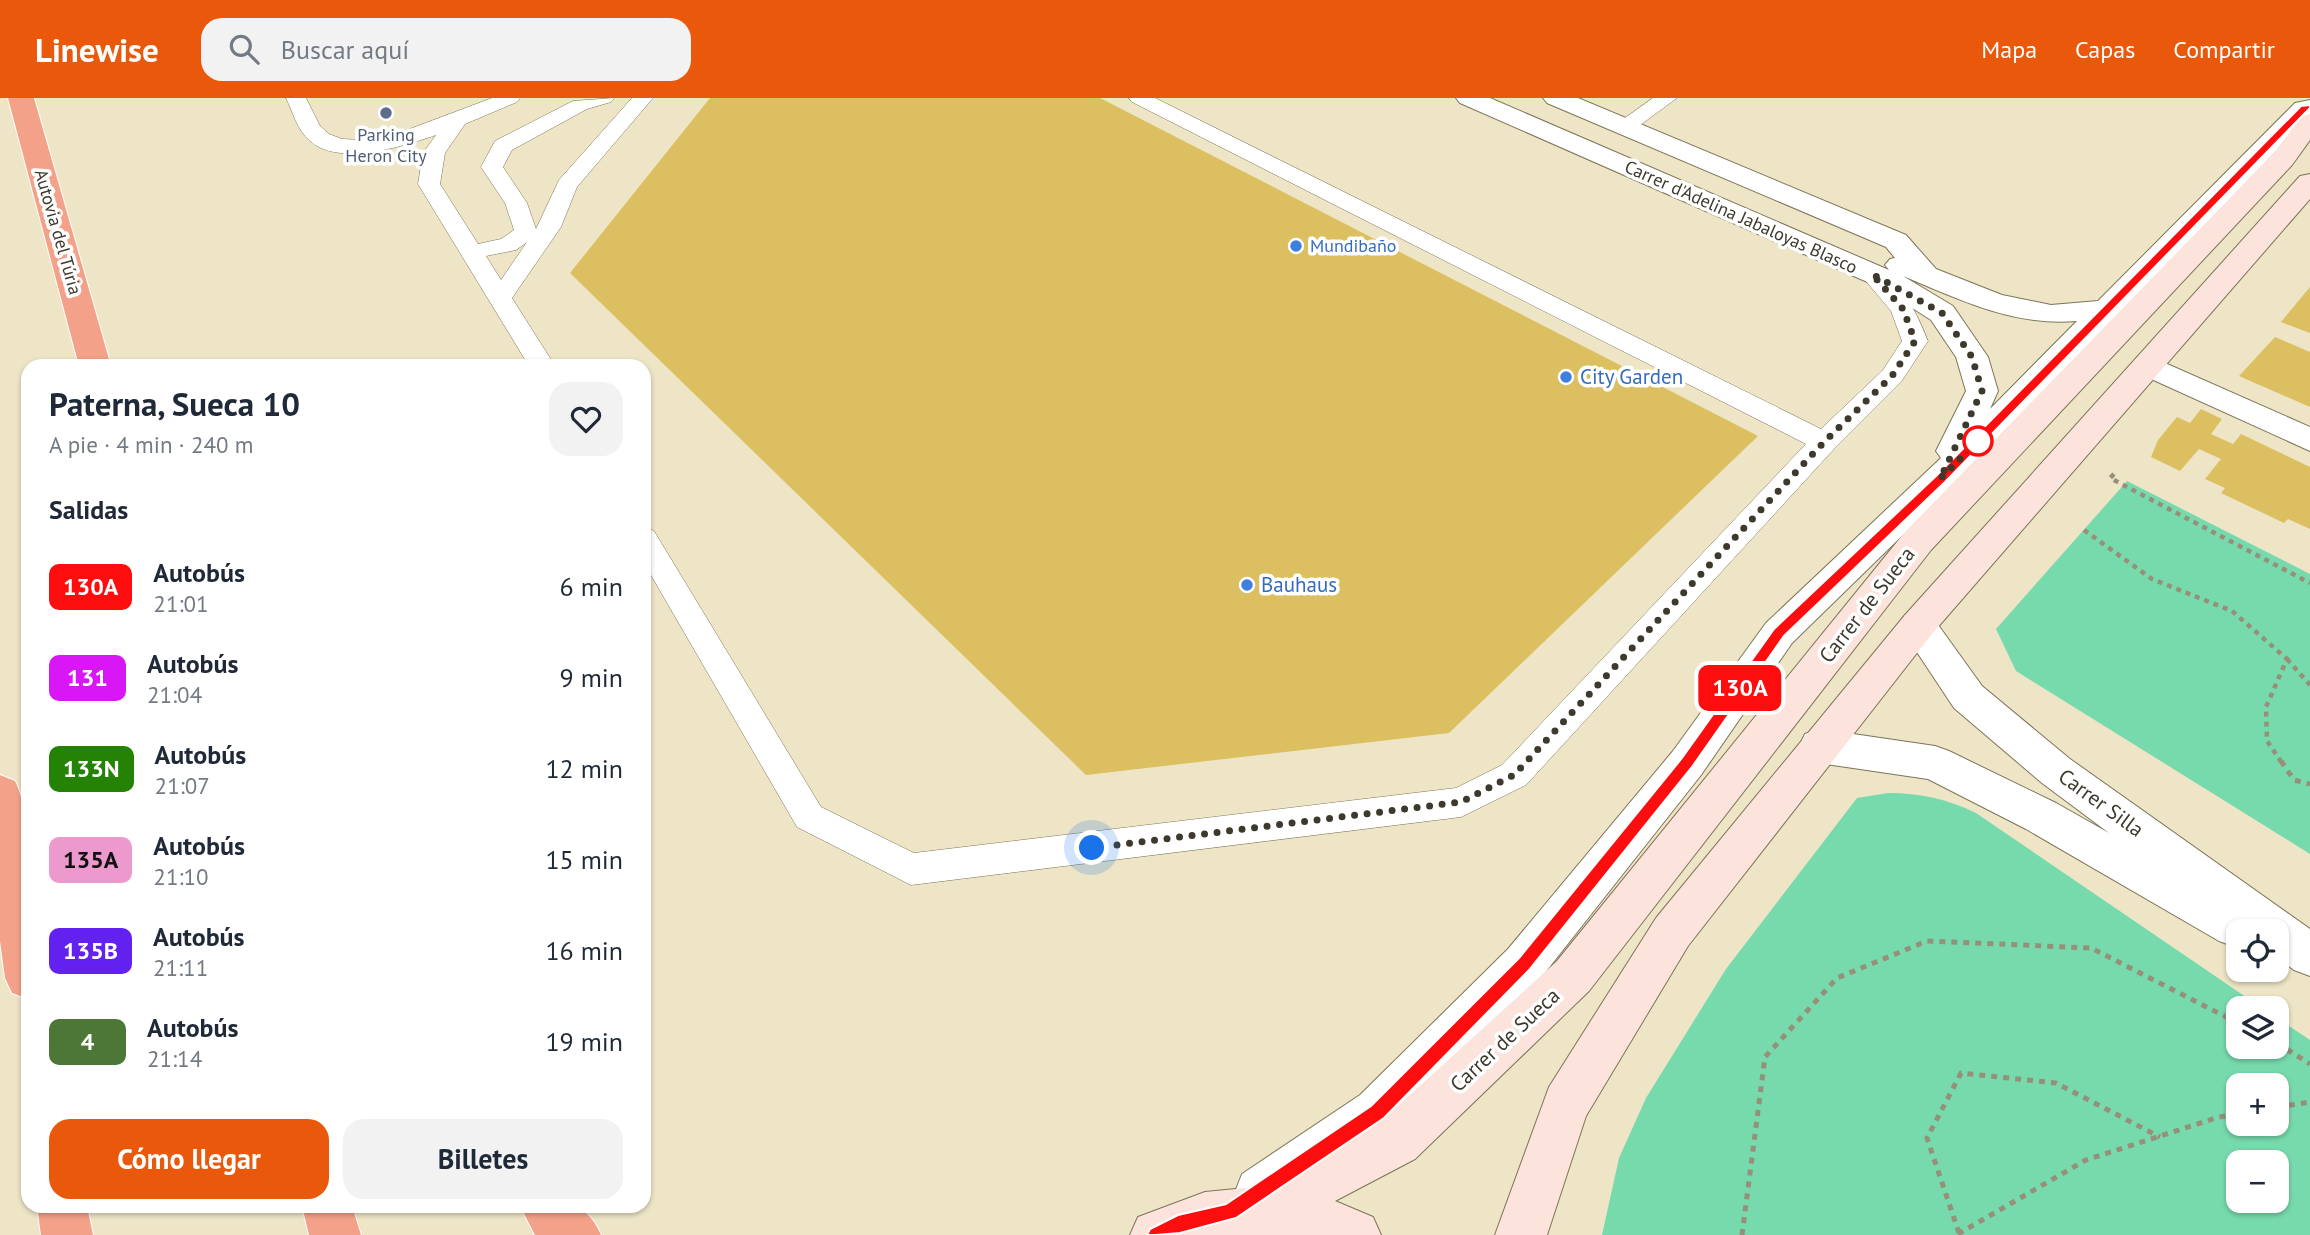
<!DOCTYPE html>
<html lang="es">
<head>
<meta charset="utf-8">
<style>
	:root { --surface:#fff; --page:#f2f2f3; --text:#1f2937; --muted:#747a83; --accent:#ea580c }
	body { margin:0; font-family:"PT Sans",sans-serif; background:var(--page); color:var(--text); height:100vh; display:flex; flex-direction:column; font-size:26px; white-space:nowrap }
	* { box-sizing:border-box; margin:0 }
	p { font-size:23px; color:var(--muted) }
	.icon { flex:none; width:38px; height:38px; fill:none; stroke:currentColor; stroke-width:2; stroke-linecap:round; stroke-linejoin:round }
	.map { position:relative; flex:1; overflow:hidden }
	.drawer { position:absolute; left:21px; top:261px; width:630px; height:854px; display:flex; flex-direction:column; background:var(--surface); border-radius:21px; box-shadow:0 2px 5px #0004 }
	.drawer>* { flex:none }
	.badge { padding:0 14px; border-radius:10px; font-size:24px; line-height:46px }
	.buttons { position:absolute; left:2226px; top:821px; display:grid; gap:14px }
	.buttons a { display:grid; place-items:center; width:63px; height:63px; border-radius:14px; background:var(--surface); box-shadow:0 2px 5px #0004; font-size:35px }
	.you { position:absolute; width:35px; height:35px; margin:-18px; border:5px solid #fff; border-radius:50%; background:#1a73e8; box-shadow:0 0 0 10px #1a73e833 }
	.map>.badge { position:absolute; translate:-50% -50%; box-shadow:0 0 0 4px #fff }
	h2 { padding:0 28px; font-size:26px; line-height:63px }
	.round { display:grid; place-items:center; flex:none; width:74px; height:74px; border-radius:21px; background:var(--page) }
	.head { display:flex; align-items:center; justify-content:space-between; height:119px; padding:0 28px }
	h1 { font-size:33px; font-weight:700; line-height:52px }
	.button { display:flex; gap:14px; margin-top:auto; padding:14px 28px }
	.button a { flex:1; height:80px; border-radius:21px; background:var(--accent); color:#fff; font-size:28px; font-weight:700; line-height:80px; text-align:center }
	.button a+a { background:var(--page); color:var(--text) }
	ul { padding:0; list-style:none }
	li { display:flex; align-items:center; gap:21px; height:91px; padding:0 28px }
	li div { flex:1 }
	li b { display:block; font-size:26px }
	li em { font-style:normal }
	li .badge { min-width:77px; font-weight:700; text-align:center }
	header { display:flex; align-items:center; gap:42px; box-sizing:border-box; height:98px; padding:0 35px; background:var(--accent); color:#fff }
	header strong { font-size:33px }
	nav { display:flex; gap:38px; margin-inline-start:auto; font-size:24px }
	.search { width:490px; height:63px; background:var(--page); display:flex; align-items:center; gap:18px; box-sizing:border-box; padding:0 24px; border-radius:21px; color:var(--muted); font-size:26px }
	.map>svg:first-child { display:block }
</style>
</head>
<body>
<header>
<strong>Linewise</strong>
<div class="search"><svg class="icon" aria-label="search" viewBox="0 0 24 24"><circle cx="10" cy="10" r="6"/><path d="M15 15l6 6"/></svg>Buscar aquí</div>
<nav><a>Mapa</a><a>Capas</a><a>Compartir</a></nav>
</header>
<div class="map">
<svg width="2310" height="1137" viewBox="0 0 2310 1137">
	<rect width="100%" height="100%" fill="#eee5c6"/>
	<g fill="#77daad" fill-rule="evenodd">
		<polygon points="2127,383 2310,476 2310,756 2016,573 1996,531"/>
		<path d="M 1888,695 C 1921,695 1947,701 1976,715 L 2262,910 L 2238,910 L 2238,948 L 2277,948 L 2277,920 L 2310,942 L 2310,1137 L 1602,1137 L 1619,1060 L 1646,1000 L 1726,871 L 1857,700 ZM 2238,987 L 2277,987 L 2277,1026 L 2238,1026 ZM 2238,1064 L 2277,1064 L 2277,1102 L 2238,1102 Z"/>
	</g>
	<g fill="#dbbf60">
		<polygon points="710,0 1100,0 1758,338 1449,635 1086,677 570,175"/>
		<polygon points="2310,189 2310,235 2281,224"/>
		<polygon points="2275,239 2310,254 2310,309 2239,278"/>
		<polygon points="2201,311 2222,321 2211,336 2233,346 2241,336 2310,369 2310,431 2288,421 2284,425 2221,395 2225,390 2205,381 2221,361 2199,351 2180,373 2151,359 2158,342 2177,319 2190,325"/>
	</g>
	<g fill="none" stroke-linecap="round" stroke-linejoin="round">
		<g stroke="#7d7458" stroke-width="1">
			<g id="lane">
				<path d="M 286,0 L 306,0 L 320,28 L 329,36 L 342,41 L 362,42 L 407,32 L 492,0 L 520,0 L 517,4 L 465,26 L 445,55 L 440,86 L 478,146 L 501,141 L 514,132 L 505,105 L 481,69 L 495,43 L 573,3 L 614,0 L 611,4 L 587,11 L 512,52 L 503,69 L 527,105 L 536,131 L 559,82 L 632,0 L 653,0 L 577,89 L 561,129 L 512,200 L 555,268 L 529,268 L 418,86 L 423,55 L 436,37 C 404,48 339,69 310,43 C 297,32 293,14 286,0 ZM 527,144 L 501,182 L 486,158 L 516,152 Z"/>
				<path d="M 1129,0 L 1155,0 L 1821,331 L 1883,272 L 1902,243 L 1891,213 L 1860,176 L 1864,171 C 1894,163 1919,220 1928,243 L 1901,284 L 1834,351 L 1526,687 L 1461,719 L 911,787 L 797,729 L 644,465 L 644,429 L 654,433 L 821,709 L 914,755 L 1456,690 L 1502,667 L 1806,346 L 1132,4 Z"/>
				<polygon points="1653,0 1677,0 1632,33 1618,33 1614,29 1618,25"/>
			</g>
		</g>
		<g stroke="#7d7458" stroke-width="2">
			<g id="street">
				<path d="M 1456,0 L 1490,0 L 1889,172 L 1885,167 L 1890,161 L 1895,160 L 1886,149 L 1547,5 L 1543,0 L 1578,0 L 1906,137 L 1936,171 L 2002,197 L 2051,207 L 2098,203 L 2295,5 L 2310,2 L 2310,18 L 1952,389 L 1792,545 L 1701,677 L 1540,881 L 1394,1031 L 1278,1112 L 1260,1119 L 1242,1112 L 1235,1094 L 1242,1076 L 1360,997 L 1508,851 L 1673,653 L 1766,525 L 1941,360 L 1936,353 L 1966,293 L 1956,259 L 1931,222 L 1881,190 L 1460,5 ZM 1903,178 C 1958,201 2015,229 2077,223 L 1990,311 L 1998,293 L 1988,259 L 1953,208 Z"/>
				<polygon points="2149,258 2310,329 2310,353 2138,275 2133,268 2138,261"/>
				<polygon points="1918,513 1931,517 1982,588 2070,661 2310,831 2310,878 2294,872 2277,859 2277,833 2238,833 2238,848 2235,849 2219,843 2026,731 1928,681 1819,665 1805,660 1799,648 1805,636 1819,631 1935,648 1949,653 2056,705 2109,735 2042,685 1954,610 1899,527 1905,517"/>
			</g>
		</g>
		<g stroke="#7d7458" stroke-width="2">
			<g id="secondary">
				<polygon points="2310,16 2310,42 2292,67 1931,452 1589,893 1415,1061 1335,1103 1373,1119 1381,1137 1130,1137 1138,1119 1205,1094 1256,1089 1379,1025 1557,863 1905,434 2274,55 2301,19"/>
				<polygon points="2310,76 2310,101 1931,537 1688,848 1586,1018 1547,1137 1495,1137 1549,989 1656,820 1905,517 2300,78"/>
			</g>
		</g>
		<g stroke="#fff" stroke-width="2">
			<g id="highway">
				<polygon points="8,0 34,0 111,268 79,268"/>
				<path d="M 0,677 L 15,683 C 38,730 28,845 28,901 L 12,895 L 5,880 L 0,843 Z"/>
				<polygon points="37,1108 87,1108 93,1137 41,1137"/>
				<polygon points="302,1108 352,1108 361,1137 309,1137"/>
				<path d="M 520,1108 C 558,1106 584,1097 601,1137 L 535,1137 Z"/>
			</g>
		</g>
		<g stroke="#96907a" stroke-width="4.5" stroke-dasharray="5 5" stroke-linecap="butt">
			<polyline points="2114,376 2110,380 2310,485"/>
			<polyline points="2084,432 2152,481 2232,513 2287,561 2266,609 2267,643 2282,665"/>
			<polyline points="2287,561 2310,587"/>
		</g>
		<g stroke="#96907a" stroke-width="5" stroke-dasharray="6 6" stroke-linecap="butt">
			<polyline points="2281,663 2294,682 2310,686"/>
			<polyline points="2277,945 2310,966"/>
			<polyline points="2277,1009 2310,1004"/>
			<polyline points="1959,1135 1927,1040 1961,975 2056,985 2160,1039"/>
			<polyline points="1958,1136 2086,1062 2219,1019 2238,1016"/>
			<polyline points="1742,1137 1765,959 1837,880 1927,843 2091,850 2238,925"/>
		</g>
		<use href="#lane" fill="#fff" fill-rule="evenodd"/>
		<use href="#street" fill="#fff" fill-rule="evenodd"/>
		<use href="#secondary" fill="#fce3dc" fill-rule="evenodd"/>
		<use href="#highway" fill="#f4a189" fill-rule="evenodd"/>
	</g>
	<polygon fill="#fd0d0d" stroke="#fff" stroke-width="2" points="2301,8 2310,7 2310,10 2307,13 1945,384 1784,538 1692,669 1530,871 1384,1020 1236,1120 1180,1135 1156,1137 1147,1137 1150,1131 1178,1117 1226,1106 1371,1008 1519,860 1682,660 1774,531 1936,378"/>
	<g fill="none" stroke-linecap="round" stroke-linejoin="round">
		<polyline stroke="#3d392d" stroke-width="7" stroke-dasharray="0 12.6" points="1092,750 1461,704 1514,677 1824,344 1892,278 1915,243 1903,211 1872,176 1942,215 1972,259 1982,293 1940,381 1978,343"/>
	</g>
	<circle fill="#5c6f8a" stroke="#fff" stroke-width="2.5" cx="386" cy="15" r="7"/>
	<g fill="#3f7fe0" stroke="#fff" stroke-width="2.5">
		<circle cx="1296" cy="148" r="7"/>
		<circle cx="1566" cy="279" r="7"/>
		<circle cx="1247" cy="487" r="7"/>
	</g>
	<circle fill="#fff" stroke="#fd0d0d" stroke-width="3.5" cx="1978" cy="343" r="14"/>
	<g text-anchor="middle" stroke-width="7" stroke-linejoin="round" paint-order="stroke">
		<g font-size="18" fill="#4e5e75" stroke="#fff">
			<text x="386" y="43">Parking<tspan x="386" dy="21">Heron City</tspan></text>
		</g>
		<g font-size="18" fill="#3d392d" stroke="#fff">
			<text transform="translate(1741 119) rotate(24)" y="6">Carrer d'Adelina Jabaloyas Blasco</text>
			<text transform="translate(58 134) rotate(74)" y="6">Autovia del Túria</text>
		</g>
		<g font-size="18" fill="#366cbe" stroke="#fff" text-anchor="start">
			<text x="1310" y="154">Mundibaño</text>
		</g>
		<g font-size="21" fill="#366cbe" stroke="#fff" text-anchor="start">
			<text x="1580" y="286">City Garden</text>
			<text x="1261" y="494">Bauhaus</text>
		</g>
		<g font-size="21" fill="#3d392d" stroke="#fff">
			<text transform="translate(1867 507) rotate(-52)" y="7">Carrer de Sueca</text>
			<text transform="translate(2101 705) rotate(36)" y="7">Carrer Silla</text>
			<text transform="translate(1505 942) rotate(-43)" y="7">Carrer de Sueca</text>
		</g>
	</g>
</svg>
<div class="buttons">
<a><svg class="icon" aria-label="locate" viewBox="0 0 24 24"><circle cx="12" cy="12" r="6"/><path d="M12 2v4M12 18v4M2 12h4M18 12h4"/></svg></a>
<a><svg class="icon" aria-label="layers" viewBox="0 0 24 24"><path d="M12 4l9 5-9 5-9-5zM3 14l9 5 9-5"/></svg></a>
<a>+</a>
<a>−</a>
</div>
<div class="you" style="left:1092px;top:750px"></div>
<b class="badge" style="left:1740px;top:590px;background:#fd0d0d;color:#fff">130A</b>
<section class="drawer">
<div class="head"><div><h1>Paterna, Sueca 10</h1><p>A pie · 4 min · 240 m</p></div><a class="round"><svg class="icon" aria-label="heart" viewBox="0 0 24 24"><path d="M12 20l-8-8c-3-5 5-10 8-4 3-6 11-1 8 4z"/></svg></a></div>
<h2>Salidas</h2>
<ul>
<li><span class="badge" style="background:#fd0d0d;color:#fff">130A</span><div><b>Autobús</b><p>21:01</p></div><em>6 min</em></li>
<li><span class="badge" style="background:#d816f6;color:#fff">131</span><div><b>Autobús</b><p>21:04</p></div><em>9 min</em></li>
<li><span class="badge" style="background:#248204;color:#fff">133N</span><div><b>Autobús</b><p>21:07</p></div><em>12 min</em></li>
<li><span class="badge" style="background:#ec99ce;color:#111">135A</span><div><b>Autobús</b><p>21:10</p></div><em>15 min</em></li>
<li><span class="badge" style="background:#6321f0;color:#fff">135B</span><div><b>Autobús</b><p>21:11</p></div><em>16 min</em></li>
<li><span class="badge" style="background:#4c7737;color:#fff">4</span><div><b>Autobús</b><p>21:14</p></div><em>19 min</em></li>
</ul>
<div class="button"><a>Cómo llegar</a><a>Billetes</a></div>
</section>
</div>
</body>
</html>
